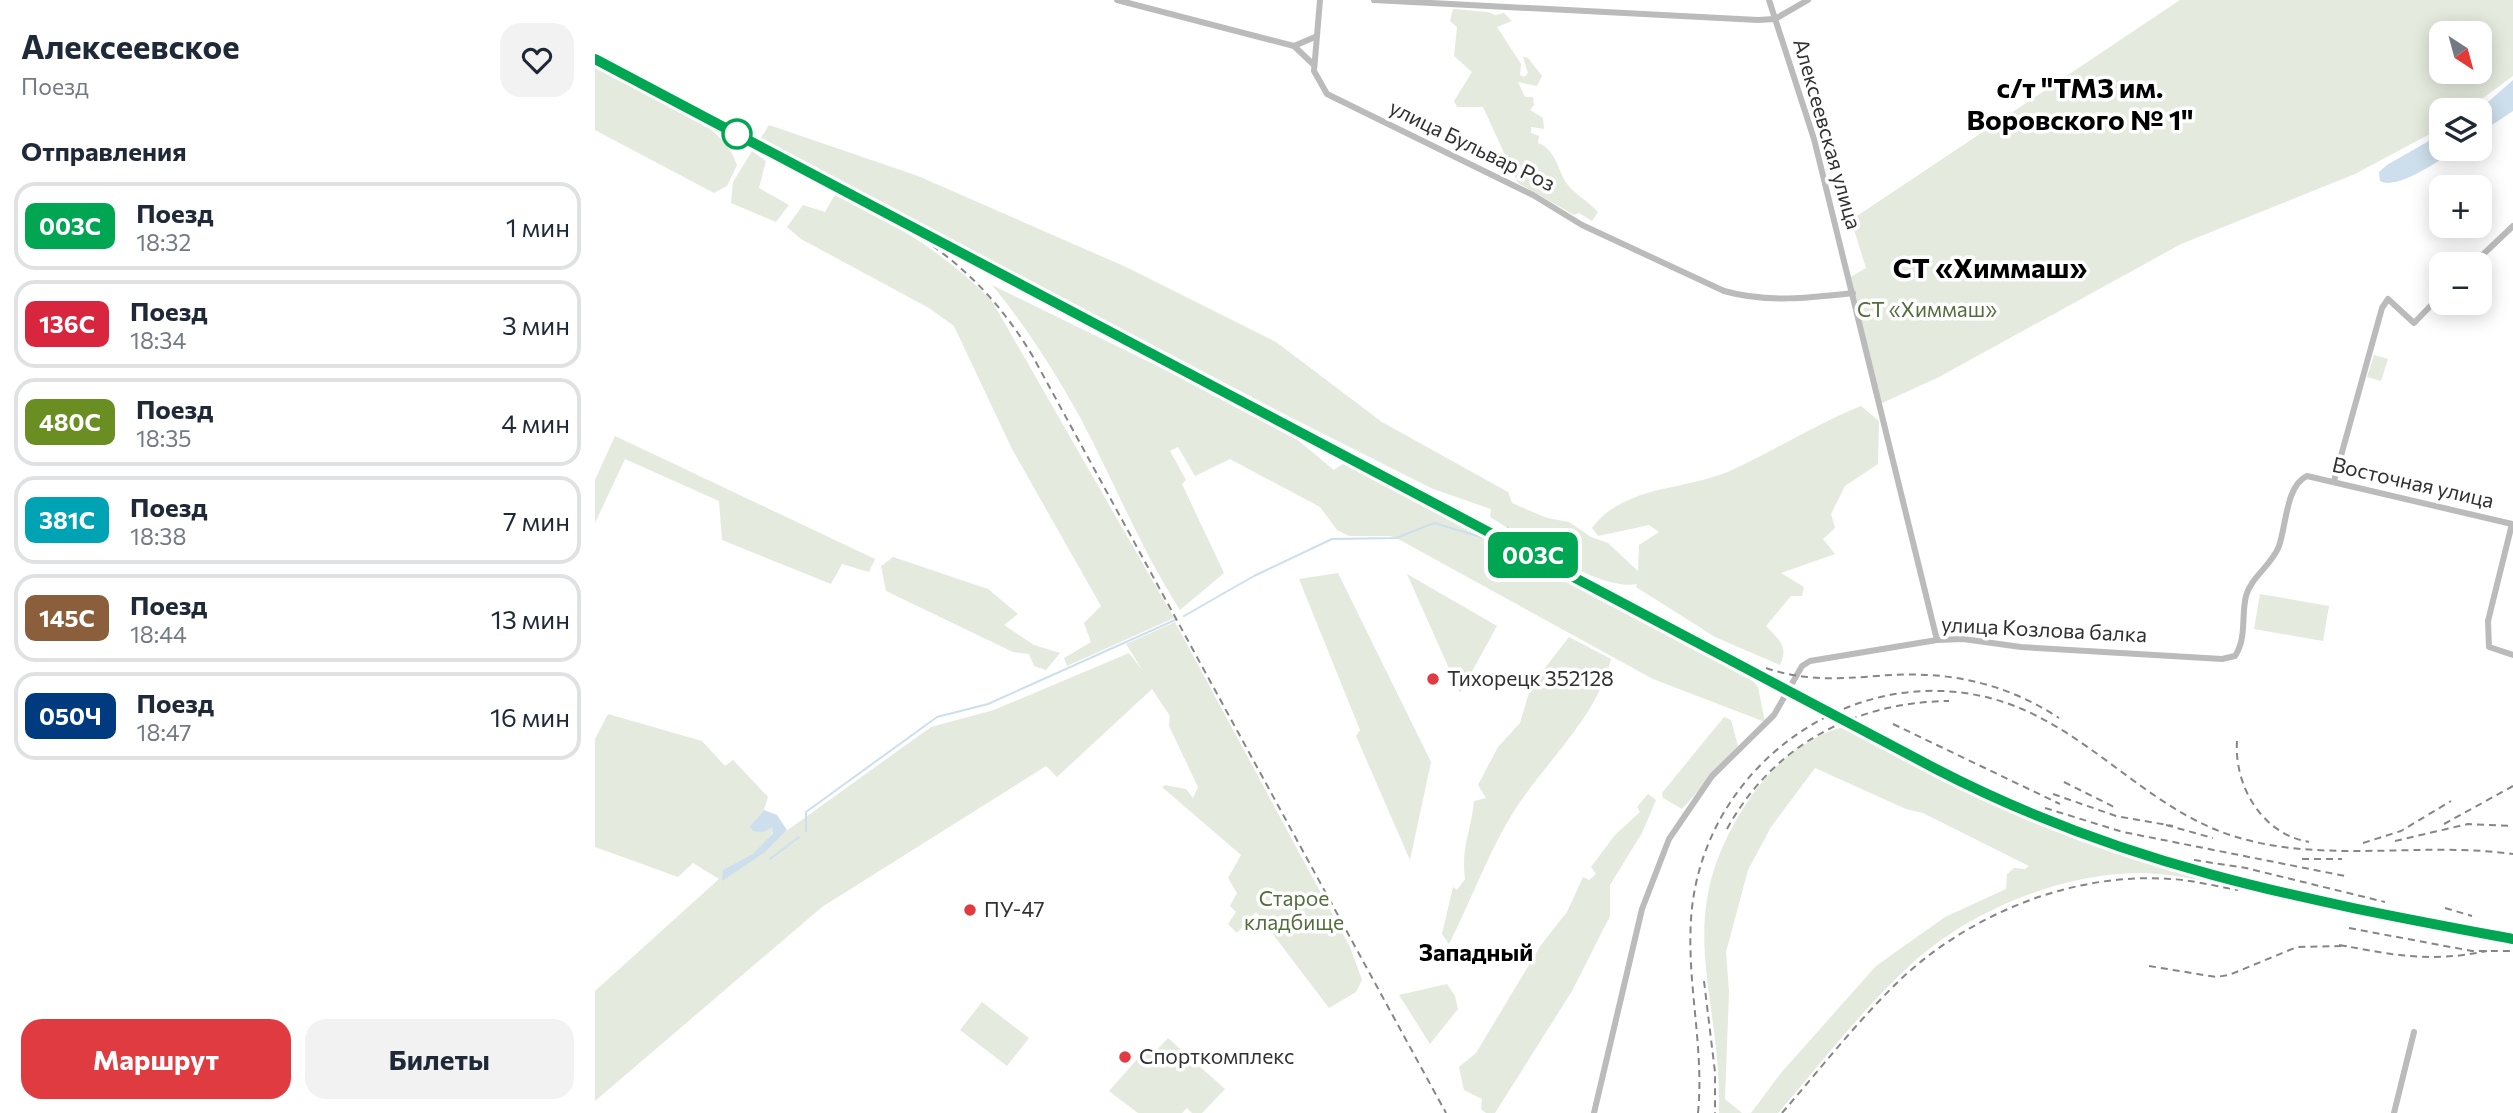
<!DOCTYPE html>
<html lang="ru">
<head>
<meta charset="utf-8">
<style>
	:root { --surface:#fff; --page:#f2f2f3; --text:#1f2937; --muted:#747a83; --line:#e0e1e3; --accent:#e13b42 }
	body { margin:0; font-family:Commissioner,sans-serif; background:var(--page); color:var(--text); height:100vh; display:flex; flex-direction:column; font-size:26px; white-space:nowrap }
	* { box-sizing:border-box; margin:0 }
	p { font-size:23px; color:var(--muted) }
	.icon { flex:none; width:38px; height:38px; fill:none; stroke:currentColor; stroke-width:2; stroke-linecap:round; stroke-linejoin:round }
	.map { position:relative; flex:1; overflow:hidden }
	.sheet { display:flex; flex-direction:column; background:var(--surface); width:595px }
	.sheet>* { flex:none }
	.badge { padding:0 14px; border-radius:10px; font-size:24px; line-height:46px }
	.needle { width:46px; rotate:144deg }
	.fabs { position:absolute; left:1834px; top:21px; display:grid; gap:14px }
	.fabs a { display:grid; place-items:center; width:63px; height:63px; border-radius:14px; background:var(--surface); box-shadow:0 4px 18px #0003; font-size:35px }
	.map>.badge { position:absolute; translate:-50% -50%; box-shadow:0 0 0 4px #fff }
	h2 { padding:0 21px; font-size:26px; line-height:63px }
	.round { display:grid; place-items:center; flex:none; width:74px; height:74px; border-radius:21px; background:var(--page) }
	.headline { display:flex; align-items:center; justify-content:space-between; height:119px; padding:0 21px }
	h1 { font-size:33px; font-weight:700; line-height:52px }
	.button { display:flex; gap:14px; margin-top:auto; padding:14px 21px }
	.button a { flex:1; height:80px; border-radius:21px; background:var(--accent); color:#fff; font-size:28px; font-weight:700; line-height:80px; text-align:center }
	.button a+a { background:var(--page); color:var(--text) }
	ul { padding:0; list-style:none }
	li { display:flex; align-items:center; gap:21px; height:88px; margin:0 14px 10px; padding:0 7px; border:4px solid var(--line); border-radius:21px }
	li div { flex:1 }
	li b { display:block; font-size:26px }
	li em { font-style:normal }
	li .badge { min-width:77px; font-weight:700; text-align:center }
	main { display:flex; flex:1; min-height:0 }
	.map>svg:first-child { display:block }
</style>
</head>
<body>
<main>
<section class="sheet">
<div class="headline"><div><h1>Алексеевское</h1><p>Поезд</p></div><a class="round"><svg class="icon" aria-label="heart" viewBox="0 0 24 24"><path d="M12 20l-8-8c-3-5 5-10 8-4 3-6 11-1 8 4z"/></svg></a></div>
<h2>Отправления</h2>
<ul>
<li><span class="badge" style="background:#00a651;color:#fff">003С</span><div><b>Поезд</b><p>18:32</p></div><em>1 мин</em></li>
<li><span class="badge" style="background:#d7263d;color:#fff">136С</span><div><b>Поезд</b><p>18:34</p></div><em>3 мин</em></li>
<li><span class="badge" style="background:#6b8e23;color:#fff">480С</span><div><b>Поезд</b><p>18:35</p></div><em>4 мин</em></li>
<li><span class="badge" style="background:#00a3b4;color:#fff">381С</span><div><b>Поезд</b><p>18:38</p></div><em>7 мин</em></li>
<li><span class="badge" style="background:#8b5e3c;color:#fff">145С</span><div><b>Поезд</b><p>18:44</p></div><em>13 мин</em></li>
<li><span class="badge" style="background:#003b80;color:#fff">050Ч</span><div><b>Поезд</b><p>18:47</p></div><em>16 мин</em></li>
</ul>
<div class="button"><a>Маршрут</a><a>Билеты</a></div>
</section>
<div class="map">
<svg width="1918" height="1113" viewBox="0 0 1918 1113">
	<rect width="100%" height="100%" fill="#fff"/>
	<g fill="#e4eadd" fill-rule="evenodd">
		<path d="M 1585,0 L 1918,0 L 1918,76 L 1872,110 L 1846,110 L 1846,128 L 1760,174 L 1586,244 L 1344,377 L 1285,404 L 1254,278 L 1271,268 L 1256,220 ZM 1846,33 L 1885,33 L 1885,72 L 1846,72 Z"/>
		<path d="M 858,9 L 893,12 L 900,15 L 909,13 L 917,21 L 902,27 L 926,64 L 925,75 L 929,77 L 933,73 L 928,57 L 933,58 L 947,76 L 942,86 L 923,82 L 930,97 L 938,97 L 939,105 L 935,110 L 948,118 L 949,129 L 936,127 L 936,133 L 944,136 L 943,143 C 962,150 962,171 973,185 C 978,192 996,204 1003,212 L 997,221 L 984,213 L 979,215 L 923,183 L 888,107 L 862,107 L 859,101 L 877,72 L 859,56 L 862,27 L 855,21 Z"/>
		<path d="M 0,67 C 41,86 129,119 142,165 L 132,186 L 119,193 L 0,130 Z"/>
		<path d="M 174,125 L 323,176 L 531,267 L 681,342 L 787,422 L 913,492 L 917,503 L 952,518 L 974,522 L 996,537 L 1013,543 L 1043,571 L 1044,545 L 1064,532 L 1054,525 L 1003,536 L 997,528 C 1029,484 1094,491 1139,469 C 1182,449 1222,424 1266,406 L 1284,421 L 1283,464 L 1250,486 L 1236,514 L 1240,528 L 1228,539 L 1240,554 L 1186,573 L 1209,587 L 1207,596 L 1196,596 L 1171,626 C 1184,640 1194,646 1185,665 L 1120,637 L 1041,587 L 1042,584 C 1003,592 930,538 895,517 L 896,509 L 838,489 L 691,415 L 165,139 Z"/>
		<polygon points="157,151 171,161 164,188 194,205 181,222 136,203 138,182"/>
		<path d="M 242,191 C 297,223 353,255 397,301 L 579,618 L 472,666 L 469,658 L 496,642 L 489,623 L 506,606 L 417,449 L 359,326 L 334,308 L 206,239 L 192,227 L 208,205 L 230,212 Z"/>
		<path d="M 397,285 L 687,427 L 739,470 L 752,461 L 1154,676 L 1163,687 L 1170,722 L 1058,679 L 805,540 L 795,536 L 754,536 L 742,530 L 725,507 L 635,459 L 600,476 L 583,447 L 575,451 L 591,480 L 587,484 L 629,573 L 585,610 C 546,549 519,482 486,419 C 460,372 431,326 397,285 Z"/>
		<polygon points="1779,355 1793,359 1786,381 1772,377"/>
		<polygon points="20,436 280,559 274,572 247,564 236,584 127,540 124,501 30,459 0,523 0,480"/>
		<polygon points="298,557 393,589 423,614 409,625 439,645 465,653 451,670 439,666 434,654 418,652 291,591 286,566"/>
		<polygon points="743,573 836,762 815,860 761,736 765,730 704,579"/>
		<polygon points="812,574 902,626 865,693"/>
		<polygon points="1665,594 1734,606 1728,641 1659,629"/>
		<polygon points="580,622 755,947 767,980 761,992 734,1008 661,912 642,933 633,924 641,912 635,906 642,893 633,878 646,855 567,787 570,785 591,789 598,798 603,787 574,726 575,716 557,689 462,777 451,766 227,907 0,1101 0,991 124,879 98,863 83,877 0,847 0,739 13,714 107,741 130,766 138,760 173,797 169,810 155,826 178,826 178,832 162,852 336,727 399,710 534,653 548,671 531,644"/>
		<path d="M 974,637 L 1016,659 C 1002,717 953,759 921,808 C 895,848 876,901 854,944 L 847,934 L 858,887 L 862,890 L 870,879 C 866,845 876,833 879,801 L 891,798 L 883,785 L 903,747 L 925,723 L 936,686 Z"/>
		<polygon points="1129,717 1136,720 1143,746 1087,809 1068,798 1067,793"/>
		<path d="M 1251,726 L 1295,744 L 1347,774 L 1440,818 L 1517,849 L 1633,885 C 1604,880 1574,873 1543,873 C 1462,874 1369,913 1311,969 C 1264,1013 1225,1065 1183,1113 L 1156,1113 L 1186,1073 L 1281,966 L 1350,917 L 1411,889 L 1412,874 L 1419,868 L 1430,869 L 1434,866 L 1328,813 L 1311,809 L 1220,768 L 1176,827 L 1153,870 L 1131,952 L 1134,991 L 1130,1099 L 1147,1113 L 1124,1113 C 1127,987 1073,919 1155,798 C 1177,765 1212,736 1251,726 Z"/>
		<polygon points="1053,794 1061,800 1047,833 1015,885 1015,916 977,991 900,1113 891,1113 886,1109 887,1099 869,1090 864,1067 881,1053 946,945 972,912 988,877 994,880 1001,874 996,867 1020,835 1045,812 1042,807"/>
		<polygon points="852,984 860,996 863,1009 835,1044 804,995"/>
		<polygon points="387,1002 434,1038 412,1066 365,1030"/>
		<polygon points="573,1038 630,1089 607,1113 597,1113 592,1108 587,1113 543,1113 514,1091 553,1047 561,1051"/>
	</g>
	<g fill="#cddfec">
		<polygon points="1918,80 1918,111 1885,133 1884,110"/>
		<path d="M 1846,134 L 1846,149 L 1862,149 C 1846,159 1802,191 1785,181 L 1784,172 L 1792,165 Z"/>
		<polygon points="169,810 182,815 192,830 170,852 127,881 128,870 158,854 178,833 177,827 168,832 158,831 155,826"/>
	</g>
	<g fill="none" stroke-linecap="round" stroke-linejoin="round">
		<g stroke="#cddfec" stroke-width="2">
			<polyline points="589,616 659,576 737,539 801,538 839,523 906,543 913,527"/>
			<polyline points="211,831 211,812 342,717 393,704 580,620"/>
			<polyline points="175,859 204,837"/>
		</g>
		<g stroke="#bbb" stroke-width="6">
			<polyline points="522,0 699,46 720,37"/>
			<path d="M 725,0 L 719,71 L 732,94 L 938,195 L 987,225 L 1129,291 C 1171,303 1215,298 1258,293"/>
			<polyline points="779,0 1163,20 1180,19 1213,0"/>
			<polyline points="1174,0 1219,139 1342,640"/>
			<polyline points="699,46 719,65"/>
			<polyline points="1878,264 1918,226"/>
			<polyline points="1739,481 1787,308 1793,299 1819,323 1846,295"/>
			<path d="M 999,1113 L 1047,909 L 1074,839 L 1117,776 L 1179,715 L 1207,666 L 1215,661 L 1342,640 L 1368,639 L 1426,647 L 1627,659 L 1640,656 C 1652,638 1646,616 1651,596 C 1656,577 1677,565 1684,546 C 1691,527 1691,485 1712,476 L 1917,524 L 1893,621 L 1894,647 L 1918,655"/>
			<polyline points="1799,1113 1819,1032"/>
		</g>
		<g stroke="#868686" stroke-width="2" stroke-dasharray="7 5" stroke-linecap="butt">
			<path d="M 0,56 L 1405,798 C 1499,840 1597,872 1698,895 C 1770,911 1845,921 1918,935"/>
			<path d="M 328,239 C 375,271 408,307 437,355 L 851,1113"/>
			<path d="M 1171,668 C 1208,681 1243,679 1282,676 C 1349,670 1407,681 1464,718"/>
			<polyline points="1298,724 1465,804"/>
			<path d="M 1642,741 C 1639,786 1667,834 1714,842"/>
			<polyline points="1469,782 1521,808"/>
			<polyline points="1458,794 1521,816 1578,826"/>
			<polyline points="1450,808 1528,832 1750,876"/>
			<polyline points="1849,824 1918,786"/>
			<polyline points="1571,825 1618,838"/>
			<path d="M 1132,829 C 1178,745 1260,702 1354,701"/>
			<polyline points="1800,841 1873,824 1918,826"/>
			<polyline points="1768,843 1806,831 1856,801"/>
			<polyline points="1707,859 1747,859"/>
			<polyline points="1599,860 1651,868 1790,902"/>
			<polyline points="1850,908 1877,916"/>
			<polyline points="1754,928 1877,951 1918,951"/>
			<path d="M 1744,945 C 1801,955 1834,963 1892,951"/>
			<polyline points="1554,966 1621,977 1634,975 1702,947 1752,946"/>
			<polyline points="1109,981 1120,1072 1120,1113"/>
			<path d="M 1103,1113 C 1110,1042 1088,971 1098,900 C 1120,748 1284,648 1427,709 C 1502,741 1557,809 1635,835 C 1725,865 1825,841 1918,854"/>
			<path d="M 1187,1113 C 1226,1068 1264,1019 1307,978 C 1377,913 1479,872 1575,879 C 1597,880 1620,886 1643,890"/>
		</g>
	</g>
	<g fill="none" stroke-linecap="round" stroke-linejoin="round">
		<g stroke="#fff" stroke-width="16">
			<path id="line" d="M 0,59 L 1343,770 C 1533,868 1711,900 1918,939"/>
		</g>
		<use href="#line" stroke="#00a651" stroke-width="10"/>
	</g>
	<circle fill="#fff" stroke="#00a651" stroke-width="3.5" cx="142" cy="134" r="14"/>
	<g fill="#e13b42" stroke="#fff" stroke-width="2.5">
		<circle cx="838" cy="679" r="7"/>
		<circle cx="375" cy="910" r="7"/>
		<circle cx="530" cy="1057" r="7"/>
	</g>
	<g text-anchor="middle" stroke-width="7" stroke-linejoin="round" paint-order="stroke">
		<g font-size="21" fill="#313131" stroke="#fff">
			<text transform="translate(1232 134) rotate(74)" y="7">Алексеевская улица</text>
			<text transform="translate(877 146) rotate(26)" y="7">улица Бульвар Роз</text>
			<text transform="translate(1818 483) rotate(13)" y="7">Восточная улица</text>
			<text transform="translate(1449 630) rotate(3)" y="7">улица Козлова балка</text>
		</g>
		<g font-size="21" fill="#536d3f" stroke="#fff">
			<text x="1332" y="317">СТ «Химмаш»</text>
			<text x="699" y="906">Старое<tspan x="699" dy="24">кладбище</tspan></text>
		</g>
		<g font-size="21" fill="#313131" stroke="#fff" text-anchor="start">
			<text x="852" y="686">Тихорецк 352128</text>
			<text x="389" y="917">ПУ-47</text>
			<text x="544" y="1064">Спорткомплекс</text>
		</g>
		<g font-size="24" font-weight="bold" fill="#000" stroke="#fff">
			<text x="881" y="961">Западный</text>
		</g>
		<g font-size="28" font-weight="bold" fill="#000" stroke="#fff">
			<text x="1485" y="98">с/т "ТМЗ им.<tspan x="1485" dy="32">Воровского № 1"</tspan></text>
			<text x="1395" y="278">СТ «Химмаш»</text>
		</g>
	</g>
</svg>
<div class="fabs">
<a><svg class="needle" viewBox="-14 -14 28 28"><path d="M0-13l5 13h-10z" fill="#e53935"/><path d="M0 13l5-13h-10z" fill="#747a83"/></svg></a>
<a><svg class="icon" aria-label="layers" viewBox="0 0 24 24"><path d="M12 4l9 5-9 5-9-5zM3 14l9 5 9-5"/></svg></a>
<a>+</a>
<a>−</a>
</div>
<b class="badge" style="left:938px;top:555px;background:#00a651;color:#fff">003С</b>
</div>
</main>
</body>
</html>
